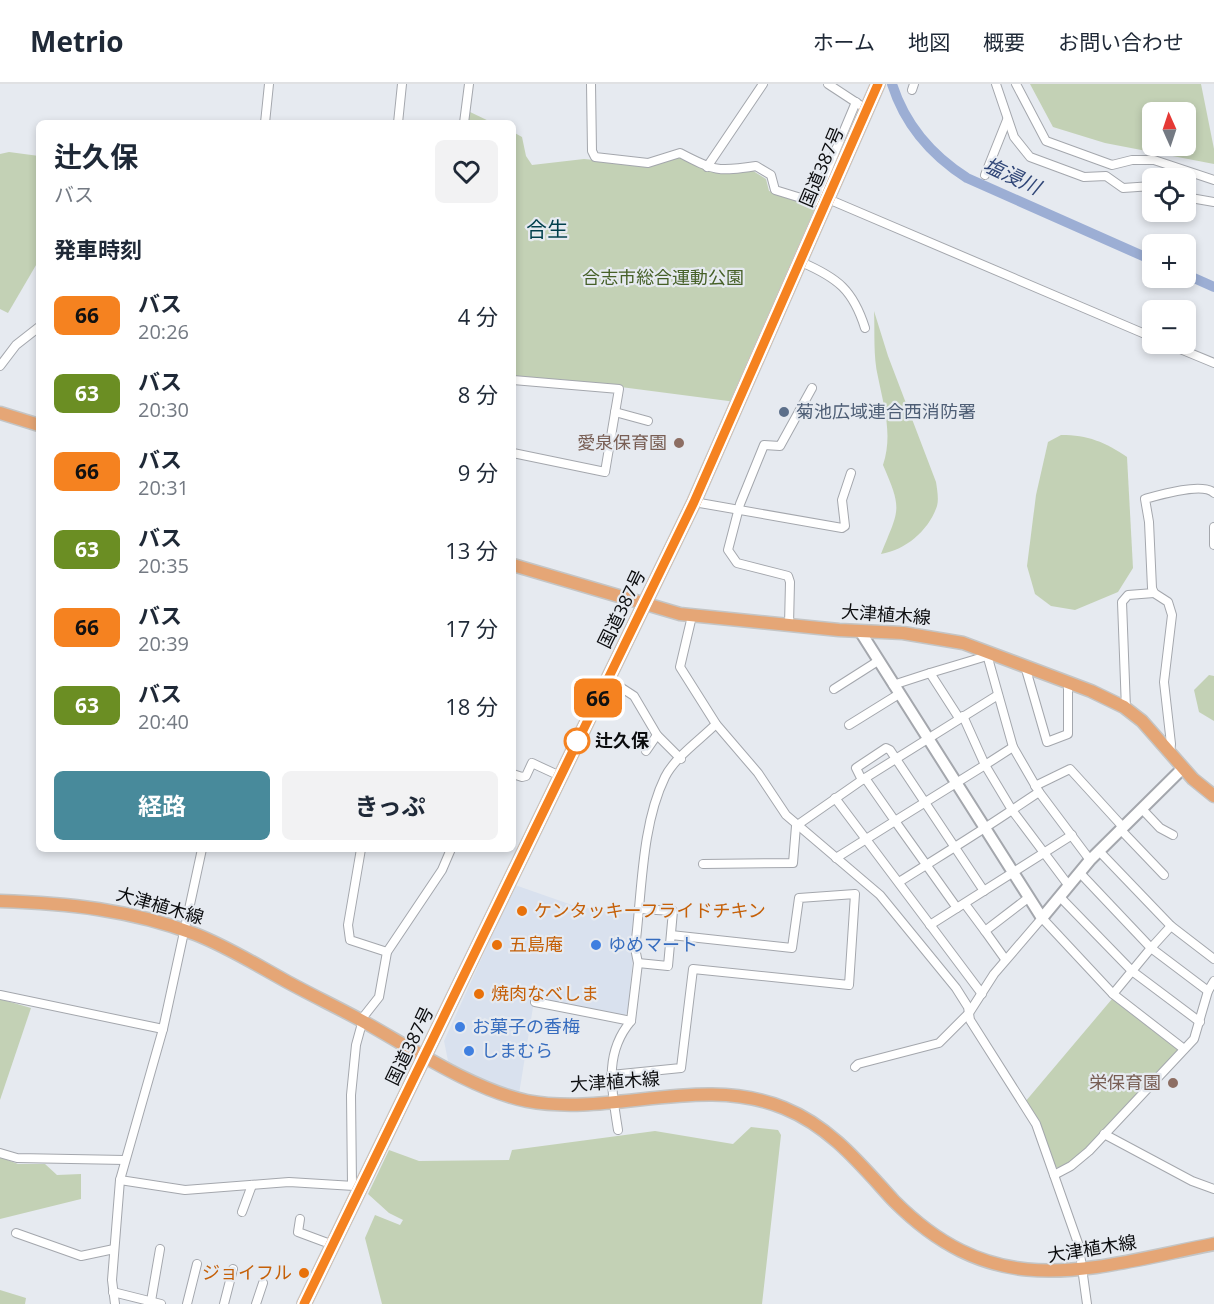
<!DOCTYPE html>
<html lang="ja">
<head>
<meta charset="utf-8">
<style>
	:root { --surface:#fff; --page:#f2f2f3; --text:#1f2937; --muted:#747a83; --line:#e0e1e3; --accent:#488a9b }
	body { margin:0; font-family:"Open Sans","Noto Sans JP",sans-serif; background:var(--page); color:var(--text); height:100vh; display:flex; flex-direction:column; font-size:22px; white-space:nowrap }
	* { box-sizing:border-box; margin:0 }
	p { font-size:20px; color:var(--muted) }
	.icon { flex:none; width:33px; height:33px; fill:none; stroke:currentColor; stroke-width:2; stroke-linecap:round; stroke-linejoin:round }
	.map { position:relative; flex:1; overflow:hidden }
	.sheet { position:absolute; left:36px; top:36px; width:480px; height:732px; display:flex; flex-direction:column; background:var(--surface); border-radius:9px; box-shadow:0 3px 9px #0003 }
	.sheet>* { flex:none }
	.badge { padding:0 12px; border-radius:9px; font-size:21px; line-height:39px }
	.needle { width:39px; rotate:357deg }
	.buttons { position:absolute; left:1142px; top:18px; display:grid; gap:12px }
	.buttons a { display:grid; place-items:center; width:54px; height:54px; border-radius:9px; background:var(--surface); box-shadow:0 3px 9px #0003; font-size:30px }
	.map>.badge { position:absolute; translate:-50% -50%; box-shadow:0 0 0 3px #fff }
	h2 { padding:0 18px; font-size:22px; line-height:54px }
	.round { display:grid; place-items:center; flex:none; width:63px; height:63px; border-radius:9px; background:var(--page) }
	.overview { display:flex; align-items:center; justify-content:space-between; height:102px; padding:0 18px }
	h1 { font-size:28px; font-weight:700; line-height:45px }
	.button { display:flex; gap:12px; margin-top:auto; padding:12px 18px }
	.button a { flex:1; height:69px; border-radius:9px; background:var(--accent); color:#fff; font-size:24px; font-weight:700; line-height:69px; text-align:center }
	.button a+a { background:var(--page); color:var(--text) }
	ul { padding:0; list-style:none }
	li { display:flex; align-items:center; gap:18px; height:78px; padding:0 18px }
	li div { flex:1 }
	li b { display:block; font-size:22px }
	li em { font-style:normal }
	li .badge { min-width:66px; font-weight:700; text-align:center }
	header { display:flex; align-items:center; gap:36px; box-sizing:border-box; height:84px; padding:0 30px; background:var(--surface); border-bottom:2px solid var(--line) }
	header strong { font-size:28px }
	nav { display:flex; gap:33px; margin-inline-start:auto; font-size:21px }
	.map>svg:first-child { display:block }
</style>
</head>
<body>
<header>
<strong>Metrio</strong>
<nav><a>ホーム</a><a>地図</a><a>概要</a><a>お問い合わせ</a></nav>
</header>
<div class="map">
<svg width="1214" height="1220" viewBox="0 0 1214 1220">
	<rect width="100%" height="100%" fill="#e6eaf0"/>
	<polygon fill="#d9e1ee" points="515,801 572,821 608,828 637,828 628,928 623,933 534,917 519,1010 485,997 448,977 444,957"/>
	<g fill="#c3d1b5" fill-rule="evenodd">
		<path d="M 1030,0 L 1201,0 L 1214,65 L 1214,80 L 1105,59 L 1053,43 ZM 1152,28 L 1185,28 L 1185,62 L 1152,62 Z"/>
		<polygon points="468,27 493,39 467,39"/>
		<path d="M 513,48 L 522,53 L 526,72 L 532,81 L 584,75 L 648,81 L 680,70 C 710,87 716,91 750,85 L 766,95 L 769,107 L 815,120 L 815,132 L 736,318 L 567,296 L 513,293 Z"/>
		<polygon points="9,68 39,72 39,176 8,229 0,225 0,70"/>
		<path d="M 874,227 L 888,272 L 936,398 C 937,405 939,415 937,422 C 929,446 906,466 881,470 C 899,425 903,427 883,381 C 893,351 884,323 878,293 C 873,272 875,248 874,227 Z"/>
		<path d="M 1061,351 C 1088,351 1105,358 1127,373 L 1133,484 L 1118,508 L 1075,526 L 1051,522 L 1035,510 L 1027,482 L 1036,411 L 1048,358 Z"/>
		<polygon points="1209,591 1214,592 1214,637 1199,628 1194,606"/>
		<polygon points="0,915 31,924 0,1016"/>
		<path d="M 1112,915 L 1178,966 L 1177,969 C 1151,997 1089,1072 1058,1084 L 1053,1082 L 1025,1018 Z"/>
		<polygon points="751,1043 778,1046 781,1051 762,1220 382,1220 365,1154 375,1131 400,1141 403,1136 389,1129 368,1110 389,1066 419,1077 509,1076 512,1066 655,1047 733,1060"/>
		<polygon points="0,1073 18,1080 45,1080 57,1091 81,1090 81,1115 0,1135"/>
		<polygon points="0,1206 26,1214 25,1220 0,1220"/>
	</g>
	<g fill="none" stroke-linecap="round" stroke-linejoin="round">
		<g stroke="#9caed4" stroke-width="10">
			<path d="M 892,0 C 905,41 931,71 967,94 L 1152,176"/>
			<polyline points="1185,190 1214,203"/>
		</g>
		<g stroke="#a4a7ad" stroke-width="10">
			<g id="street">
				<path d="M 591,0 L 592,67 L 595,73 L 648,79 L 680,69 C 714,87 718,88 756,82 L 771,91 L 775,106 L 814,118 L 856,18"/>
				<polyline points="828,0 860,21"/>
				<polyline points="996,0 1014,53 1030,73 1084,93 1106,92 1123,104 1152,102"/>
				<polyline points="1016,0 1046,57 1112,81 1132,76 1154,76 1214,96"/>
				<polyline points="912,6 914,0"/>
				<polyline points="265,39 269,0"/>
				<polyline points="398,39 402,0"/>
				<polyline points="464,39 469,0"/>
				<polyline points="707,83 763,0"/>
				<polyline points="985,91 1007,36"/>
				<polyline points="1185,113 1214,118"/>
				<polyline points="828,115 1152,253"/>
				<path d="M 801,178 C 838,194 853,206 865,244"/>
				<polyline points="1168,260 1214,279"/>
				<polyline points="0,282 16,261 39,243"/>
				<polyline points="513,296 619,305 605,388 513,369"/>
				<polyline points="615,328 648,337"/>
				<polyline points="694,418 842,444 845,442 842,416 851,389"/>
				<polyline points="1214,443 1214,461"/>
				<polyline points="692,532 680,583 716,640 758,689 786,731 880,811 956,904 968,923 970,936 1036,1040 1079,1162 1087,1220"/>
				<polyline points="789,541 790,498 788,492 737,479 728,466 740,420 764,361 780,362 812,304"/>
				<polyline points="986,567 1013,663 1039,708 1090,776"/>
				<polyline points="1025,582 1047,658 1068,650 1068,598"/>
				<polyline points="608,595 634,612 657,651 681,675"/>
				<polyline points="893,601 930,589"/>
				<polyline points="834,605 878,577"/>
				<polyline points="1126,625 1122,518 1128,511 1154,509"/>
				<polyline points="963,632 985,681 1013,663"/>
				<polyline points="959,634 930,589 987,572"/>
				<polyline points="849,641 899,610"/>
				<polyline points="646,667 657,651"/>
				<path d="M 1170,669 L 1171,660 L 1164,598 L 1172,531 L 1168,518 L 1154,509 L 1152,504 L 1149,438 L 1145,415 C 1159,411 1203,398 1214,409"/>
				<polyline points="513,690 522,693 526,692 532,679 560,692"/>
				<polyline points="862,696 856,684 886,664 890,666 984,807"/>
				<polyline points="1035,702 1070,685 1122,742"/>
				<polyline points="1039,708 1012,726 1069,802"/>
				<polyline points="835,714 982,910"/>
				<polyline points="1142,725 1160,744 1173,751"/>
				<polyline points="1120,745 1164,791"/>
				<polyline points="361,765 348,841 350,856 387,868"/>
				<polyline points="1099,767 1171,842 1214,875"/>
				<polyline points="836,774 895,737 865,694"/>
				<polyline points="703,780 793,779 796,742 862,696 998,611"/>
				<path d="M 899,798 C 937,774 975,751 1012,726 L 985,681 L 895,737 L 957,824"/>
				<polyline points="1060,813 1132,887 1151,864 1080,789"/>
				<polyline points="965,820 985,847"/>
				<polyline points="930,841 1072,751"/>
				<polyline points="1171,842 1151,864 1208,907"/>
				<polyline points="1005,875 985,847 1028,814"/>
				<polyline points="638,879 668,882 673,827 640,825"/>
				<polyline points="1113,910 1132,887 1200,938"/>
				<polyline points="0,911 163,945"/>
				<path d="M 535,918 L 631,937 L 638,879 L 635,864 C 642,810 641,742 665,693 C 675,673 701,655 716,640"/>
				<polyline points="855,983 858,980 939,959 969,929 994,890 1042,834 1113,910 1184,965"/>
				<polyline points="611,991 681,984 693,885 849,901 855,810 799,814 792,864 671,851"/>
				<path d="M 618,1046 C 612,1007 603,970 631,937"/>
				<polyline points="1104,1050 1192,1097 1214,1105"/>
				<polyline points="0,1069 17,1074 125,1076"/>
				<polyline points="1054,1091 1071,1082 1089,1067 1194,955 1208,907 1214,897"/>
				<polyline points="120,1096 185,1106 289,1098 354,1102"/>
				<polyline points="352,1101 351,1011 356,961 364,932 379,913 387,868 442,786 451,765"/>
				<polyline points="242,1128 252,1101"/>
				<polyline points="300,1135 298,1148 333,1161"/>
				<polyline points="16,1149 81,1172 114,1165"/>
				<polyline points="113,1208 161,1220"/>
				<polyline points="151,1217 160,1165"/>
				<polyline points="115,1220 112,1196 120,1096 163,945 202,765"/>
				<polyline points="187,1220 197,1180"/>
				<polyline points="224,1220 233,1185"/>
				<polyline points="256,1220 263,1199"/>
			</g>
		</g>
		<g stroke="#a4a7ad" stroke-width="14">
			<polyline id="secondary" points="860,547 1042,834 1090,776 1183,684"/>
		</g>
		<g stroke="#c4c5c5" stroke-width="15">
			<g id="primary">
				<polyline points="0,329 39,341"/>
				<polyline points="513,481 680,530 839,546 903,549 963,559 1091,607 1124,623 1142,637 1193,695 1214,712"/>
				<path d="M 0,817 C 67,819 132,826 195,850 C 226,862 255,880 284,896 C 311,911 339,924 366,939 C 414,966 474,1006 527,1017 C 612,1033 701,990 784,1024 C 831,1043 861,1081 894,1117 C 997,1220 1086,1185 1214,1160"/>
			</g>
		</g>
		<g stroke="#c4c5c5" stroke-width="16">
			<polyline id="highway" points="304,1220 694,418 878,0"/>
		</g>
		<use href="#street" stroke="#fff" stroke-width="8"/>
		<use href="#secondary" stroke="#fff" stroke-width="10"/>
		<use href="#primary" stroke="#e5a676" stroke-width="12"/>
		<use href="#highway" stroke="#d36b1b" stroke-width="14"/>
	</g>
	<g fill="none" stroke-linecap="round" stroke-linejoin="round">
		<g stroke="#fff" stroke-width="14">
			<polyline id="line" points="304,1220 694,418 878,0"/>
		</g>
		<use href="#line" stroke="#f58220" stroke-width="9"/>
	</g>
	<circle fill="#5c6f8a" stroke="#e6eaf0" stroke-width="2" cx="784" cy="328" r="6"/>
	<g fill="#8d6e63" stroke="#e6eaf0" stroke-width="2">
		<circle cx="679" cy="359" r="6"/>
		<circle cx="1173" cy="999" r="6"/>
	</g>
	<circle fill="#fff" stroke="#f58220" stroke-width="3" cx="577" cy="657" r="12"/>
	<g fill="#e8710a" stroke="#e6eaf0" stroke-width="2">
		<circle cx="522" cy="827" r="6"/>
		<circle cx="497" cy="861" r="6"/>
		<circle cx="479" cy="910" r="6"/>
		<circle cx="304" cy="1189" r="6"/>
	</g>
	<g fill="#3f7fe0" stroke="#e6eaf0" stroke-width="2">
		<circle cx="596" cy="861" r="6"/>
		<circle cx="460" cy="943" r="6"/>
		<circle cx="469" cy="967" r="6"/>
	</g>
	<g text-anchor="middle" stroke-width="4.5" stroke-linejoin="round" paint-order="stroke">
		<g font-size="18" fill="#0b0c0e" stroke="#e6eaf0">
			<text transform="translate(822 83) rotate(-67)" y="6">国道387号</text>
			<text transform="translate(622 525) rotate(-64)" y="6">国道387号</text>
			<text transform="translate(886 531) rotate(4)" y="6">大津植木線</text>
			<text transform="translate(160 822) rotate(16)" y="6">大津植木線</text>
			<text transform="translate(410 962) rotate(-64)" y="6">国道387号</text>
			<text transform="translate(615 998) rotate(-4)" y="6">大津植木線</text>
			<text transform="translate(1092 1165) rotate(-9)" y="6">大津植木線</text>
		</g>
		<g font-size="18" fill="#466028" stroke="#e6eaf0">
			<text x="663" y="200">合志市総合運動公園</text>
		</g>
		<g font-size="18" fill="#4e5e75" stroke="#e6eaf0" text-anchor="start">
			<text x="796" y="334">菊池広域連合西消防署</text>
		</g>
		<g font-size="18" fill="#785e54" stroke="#e6eaf0" text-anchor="end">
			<text x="667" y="365">愛泉保育園</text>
			<text x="1161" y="1005">栄保育園</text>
		</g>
		<g font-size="18" font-weight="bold" fill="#0b0c0e" stroke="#e6eaf0" text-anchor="start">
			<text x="595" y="663">辻久保</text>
		</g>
		<g font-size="18" fill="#c56008" stroke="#e6eaf0" text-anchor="start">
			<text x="534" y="833">ケンタッキーフライドチキン</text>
			<text x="509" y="867">五島庵</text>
			<text x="491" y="916">焼肉なべしま</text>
			<text x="292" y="1195" text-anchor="end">ジョイフル</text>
		</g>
		<g font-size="18" fill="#366cbe" stroke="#e6eaf0" text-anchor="start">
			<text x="608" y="867">ゆめマート</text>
			<text x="472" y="949">お菓子の香梅</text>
			<text x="481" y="973">しまむら</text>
		</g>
		<g font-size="20" font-style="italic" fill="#304677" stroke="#e6eaf0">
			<text transform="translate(1012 92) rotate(25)" y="7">塩浸川</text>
		</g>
		<g font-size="21" fill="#013f4c" stroke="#e6eaf0">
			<text x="547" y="153">合生</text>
		</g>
	</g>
</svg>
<div class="buttons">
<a><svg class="needle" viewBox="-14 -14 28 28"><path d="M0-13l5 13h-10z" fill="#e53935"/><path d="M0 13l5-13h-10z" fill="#747a83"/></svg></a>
<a><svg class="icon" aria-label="locate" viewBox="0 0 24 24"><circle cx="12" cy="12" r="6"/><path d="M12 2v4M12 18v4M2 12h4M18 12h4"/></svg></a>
<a>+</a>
<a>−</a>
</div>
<b class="badge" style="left:598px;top:614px;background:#f58220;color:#111">66</b>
<section class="sheet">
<div class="overview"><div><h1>辻久保</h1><p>バス</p></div><a class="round"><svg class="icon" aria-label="heart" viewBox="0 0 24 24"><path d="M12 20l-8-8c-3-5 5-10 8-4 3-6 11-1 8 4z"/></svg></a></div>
<h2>発車時刻</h2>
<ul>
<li><span class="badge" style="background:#f58220;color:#111">66</span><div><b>バス</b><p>20:26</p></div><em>4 分</em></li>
<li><span class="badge" style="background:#6b8e23;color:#fff">63</span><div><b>バス</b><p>20:30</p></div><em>8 分</em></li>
<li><span class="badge" style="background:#f58220;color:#111">66</span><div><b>バス</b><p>20:31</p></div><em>9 分</em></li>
<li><span class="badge" style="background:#6b8e23;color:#fff">63</span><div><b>バス</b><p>20:35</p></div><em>13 分</em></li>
<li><span class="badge" style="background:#f58220;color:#111">66</span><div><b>バス</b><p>20:39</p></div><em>17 分</em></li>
<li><span class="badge" style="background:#6b8e23;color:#fff">63</span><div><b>バス</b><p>20:40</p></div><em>18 分</em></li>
</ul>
<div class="button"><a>経路</a><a>きっぷ</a></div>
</section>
</div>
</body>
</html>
